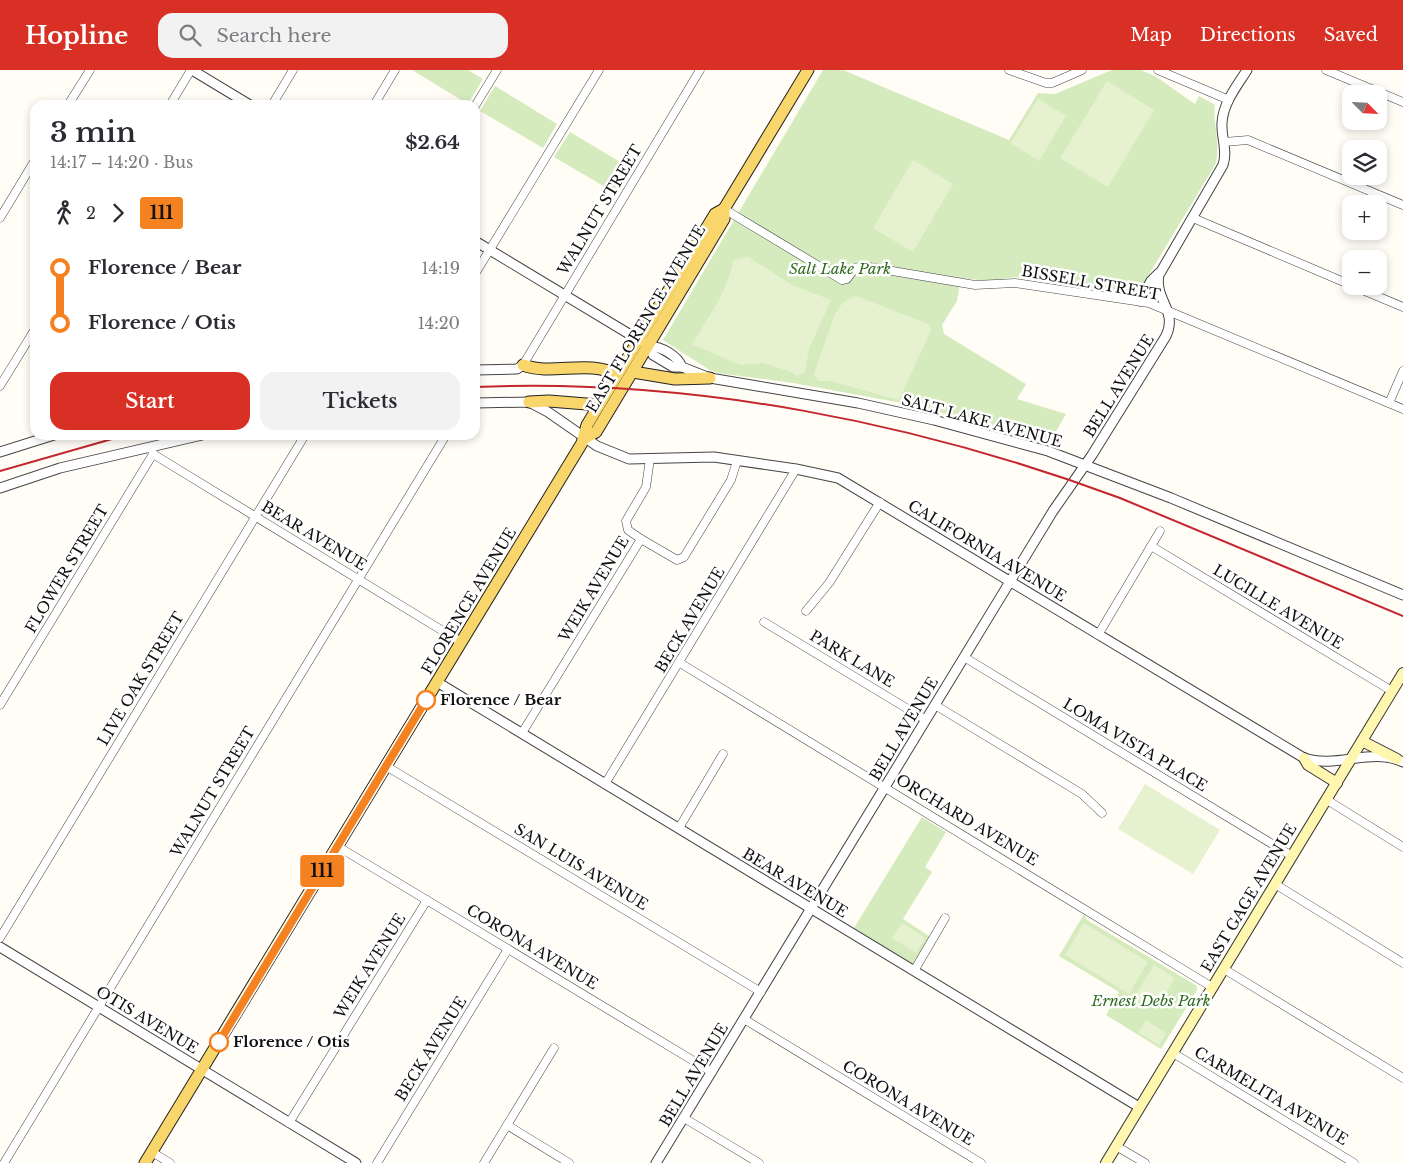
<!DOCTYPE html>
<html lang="en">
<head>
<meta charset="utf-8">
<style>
	:root { --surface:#fff; --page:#f2f2f3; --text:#2b2b33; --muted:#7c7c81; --accent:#d93025 }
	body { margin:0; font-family:"Libre Baskerville",serif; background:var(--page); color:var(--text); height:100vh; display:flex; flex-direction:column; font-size:19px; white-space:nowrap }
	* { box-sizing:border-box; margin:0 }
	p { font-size:16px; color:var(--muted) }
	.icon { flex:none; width:28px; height:28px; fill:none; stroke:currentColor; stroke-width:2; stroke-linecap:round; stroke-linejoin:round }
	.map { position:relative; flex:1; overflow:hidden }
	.details { position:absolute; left:30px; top:30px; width:450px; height:340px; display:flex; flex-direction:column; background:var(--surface); border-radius:15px; box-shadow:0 2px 8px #0003 }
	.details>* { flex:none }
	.badge { padding:0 10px; border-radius:4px; font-size:18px; line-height:32px }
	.needle { width:32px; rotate:114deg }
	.fabs { position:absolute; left:1342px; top:15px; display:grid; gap:10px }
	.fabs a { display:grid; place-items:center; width:45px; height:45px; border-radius:10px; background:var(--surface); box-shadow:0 2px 8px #0003; font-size:25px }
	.map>.badge { position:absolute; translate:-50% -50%; box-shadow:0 0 0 2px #fff }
	.legs { display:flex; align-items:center; gap:8px; height:55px; padding:0 20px; font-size:16px }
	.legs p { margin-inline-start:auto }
	.overview { display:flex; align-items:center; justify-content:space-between; height:85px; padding:0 20px }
	h1 { font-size:28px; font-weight:600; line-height:38px }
	.cta { display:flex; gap:10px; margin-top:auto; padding:10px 20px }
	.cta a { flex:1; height:58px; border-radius:15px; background:var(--accent); color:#fff; font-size:20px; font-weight:600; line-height:58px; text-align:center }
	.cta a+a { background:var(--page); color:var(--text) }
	ul { padding:0 20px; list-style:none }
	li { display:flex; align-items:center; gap:18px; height:55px; font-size:19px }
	li i { display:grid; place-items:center; width:8px; height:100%; margin:0 6px; background:currentColor }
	li i::after { content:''; width:12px; height:12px; margin:-6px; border:4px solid; border-radius:50%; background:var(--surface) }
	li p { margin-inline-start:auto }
	li:first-child i { background:linear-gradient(#0000 50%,currentColor 0) }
	li:last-child i { background:linear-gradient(currentColor 50%,#0000 0) }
	header { display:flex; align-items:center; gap:30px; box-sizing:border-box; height:70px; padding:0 25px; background:var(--accent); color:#fff }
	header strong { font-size:24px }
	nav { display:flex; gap:28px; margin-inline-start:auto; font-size:18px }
	.search { width:350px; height:45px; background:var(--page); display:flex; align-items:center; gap:12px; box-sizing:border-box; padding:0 18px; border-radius:15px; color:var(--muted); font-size:19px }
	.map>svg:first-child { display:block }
</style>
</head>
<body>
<header>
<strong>Hopline</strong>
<div class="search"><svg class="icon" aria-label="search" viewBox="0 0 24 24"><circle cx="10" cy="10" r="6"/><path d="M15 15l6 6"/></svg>Search here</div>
<nav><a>Map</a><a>Directions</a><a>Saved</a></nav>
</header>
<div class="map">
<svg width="1403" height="1093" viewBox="0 0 1403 1093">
	<rect width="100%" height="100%" fill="#fffdf5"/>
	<g fill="#d5ebbd">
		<polygon points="412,0 468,0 483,9 468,34"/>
		<path d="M 823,0 L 843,0 L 1009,70 L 1038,23 L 1055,24 L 1112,0 L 1141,0 L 1155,6 L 1195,34 L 1199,26 L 1215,35 C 1212,55 1222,76 1215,95 L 1136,226 L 1015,207 L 990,211 L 961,208 L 957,231 L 942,255 L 944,264 L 1026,314 L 1017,329 L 1066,344 L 1051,370 L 902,333 L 793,313 L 718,303 L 708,299 L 663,270 Z"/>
		<polygon points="495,16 557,54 543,78 480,41"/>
		<polygon points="570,62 632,99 617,124 554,87"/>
		<polygon points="922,747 946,762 925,797 932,802 903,849 932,868 915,896 854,858"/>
		<polygon points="1084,844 1087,850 1197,916 1197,920 1161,979 1106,945 1119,922 1059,886"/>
	</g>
	<g fill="#e6f2cf">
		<polygon points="1107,11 1154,40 1108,117 1060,88"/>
		<polygon points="1038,29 1066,46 1039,91 1011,73"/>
		<polygon points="913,90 953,114 913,182 873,158"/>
		<path d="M 748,187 L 794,216 L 831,230 L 809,279 L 805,302 L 797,306 L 786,300 L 763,293 L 740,295 L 692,274 C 708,248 728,221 733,190 Z"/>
		<polygon points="856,226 928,254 931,260 899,330 830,311 818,311 814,304 834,246 843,232"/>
		<polygon points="1145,714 1220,760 1193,804 1118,759"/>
		<polygon points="902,853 925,868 916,883 892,868"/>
		<polygon points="1084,853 1148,892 1129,924 1065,885"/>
		<polygon points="1154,895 1175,908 1156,940 1134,927"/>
		<polygon points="1146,950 1166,963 1159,975 1138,962"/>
	</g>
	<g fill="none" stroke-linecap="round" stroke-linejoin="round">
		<g stroke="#444" stroke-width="9">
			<g id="minor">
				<polyline points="1009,0 1046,13 1052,13 1082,0"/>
				<polyline points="1158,0 1229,30"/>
				<polyline points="1326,0 1403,32"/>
				<polyline points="68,35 90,0"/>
				<polyline points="170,35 191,0"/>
				<polyline points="272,35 293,0"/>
				<polyline points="374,35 395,0"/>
				<polyline points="475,36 497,0"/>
				<polyline points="1224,72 1248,70 1403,135"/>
				<polyline points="724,139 842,210 847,209 855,198 863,196 975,215 1015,213 1149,233 1403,339"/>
				<polyline points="0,148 35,90"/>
				<polyline points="1193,148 1351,215"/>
				<polyline points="475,204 599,0"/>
				<polyline points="1353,216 1403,237"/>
				<polyline points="523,295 700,0"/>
				<polyline points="0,316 35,259"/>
				<polyline points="1389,333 1403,301"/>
				<polyline points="153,384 461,572"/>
				<polyline points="641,469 677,490 684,487 731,410 737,391"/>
				<polyline points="1151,476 1392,621"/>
				<polyline points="806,541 829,513 880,432"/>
				<polyline points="764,552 926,650"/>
				<polyline points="1098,565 1160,461"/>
				<polyline points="964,587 1292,786"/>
				<polyline points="680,593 1212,917"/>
				<polyline points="0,635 153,384 152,380"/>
				<polyline points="935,635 1082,724 1102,743"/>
				<polyline points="522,663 641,469 628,460 626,451 646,417 650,389"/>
				<polyline points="386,696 761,922"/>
				<polyline points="605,714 796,399"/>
				<polyline points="1327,730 1403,777"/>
				<polyline points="679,758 723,684"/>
				<polyline points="337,776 712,1002"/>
				<polyline points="1275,814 1403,893"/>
				<polyline points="0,868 305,365"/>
				<polyline points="1224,899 1403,1008"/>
				<polyline points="914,901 945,848"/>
				<polyline points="744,949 981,1093"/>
				<polyline points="1173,983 1354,1093"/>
				<polyline points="684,1048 759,1093"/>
				<polyline points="289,1053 427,830"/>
				<polyline points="507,1055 569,1093"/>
				<polyline points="1116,1076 1145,1093"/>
				<polyline points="152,1082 170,1093"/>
				<polyline points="4,1093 446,365"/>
				<polyline points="377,1093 508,879"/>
				<polyline points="484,1093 554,978"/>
			</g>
		</g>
		<g stroke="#444" stroke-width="11">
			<g id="tertiary">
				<polyline points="192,0 250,35"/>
				<path d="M 475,171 L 649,276 C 662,277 677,285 682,297"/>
				<polyline points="1140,231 1151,211 1159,203"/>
				<polyline points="649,276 653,285 673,297 682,297 710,308 858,333 934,350 1048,381 1171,428 1403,525"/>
				<polyline points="475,300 517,299 523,295"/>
				<path d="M 475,333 L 529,332 L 548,342 L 597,376 L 629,389 L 714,387 L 796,399 L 838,408 L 1304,688 C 1337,699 1371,677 1403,692"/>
				<polyline points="0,382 54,365"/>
				<polyline points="0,418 60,398 202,365"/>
				<polyline points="437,612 1139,1037"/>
				<polyline points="0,877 356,1093"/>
				<path d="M 656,1093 L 1053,441 L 1092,385 L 1166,266 C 1178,241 1154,229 1159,205 L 1223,95 C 1228,80 1221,68 1222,53 C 1223,33 1237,16 1247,0"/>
			</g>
		</g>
		<g stroke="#333" stroke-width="12">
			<g id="secondary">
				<polyline points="1362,671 1397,689"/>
				<polyline points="1304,688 1308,695 1337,713"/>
				<polyline points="1106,1093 1403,603"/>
			</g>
		</g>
		<g stroke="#222" stroke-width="13">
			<g id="primary">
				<path d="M 523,295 C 552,306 589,289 617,305"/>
				<polyline points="633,302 675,309 710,308"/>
				<polyline points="529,332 549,331 599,335"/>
				<polyline points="585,368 596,362 724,149 724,139 808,0"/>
				<polyline points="145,1093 582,373 587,355 715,144 724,139"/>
			</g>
		</g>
		<use href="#minor" stroke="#fff" stroke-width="8"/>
		<use href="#tertiary" stroke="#fff" stroke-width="9"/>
		<use href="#secondary" stroke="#fff6b0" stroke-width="10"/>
		<use href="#primary" stroke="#f9d66b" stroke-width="11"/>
		<g stroke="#c4262e" stroke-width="2">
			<path d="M 475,317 C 694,308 915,352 1120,428 L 1403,546"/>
			<polyline points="0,401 126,365"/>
		</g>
	</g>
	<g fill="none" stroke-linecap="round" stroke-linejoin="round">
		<g stroke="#fff" stroke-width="11">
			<polyline id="line-1" points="219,972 426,630"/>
		</g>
		<use href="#line-1" stroke="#f58220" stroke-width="8"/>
	</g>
	<g fill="#fff" stroke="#f58220" stroke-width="2.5">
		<circle cx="426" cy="630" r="9"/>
		<circle cx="219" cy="972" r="9"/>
	</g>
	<g text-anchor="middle" stroke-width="5" stroke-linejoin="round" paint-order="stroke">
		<g font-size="15" fill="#111" stroke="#fff">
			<text transform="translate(600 140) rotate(-59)" y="5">WALNUT STREET</text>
			<text transform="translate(1091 213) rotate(10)" y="5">BISSELL STREET</text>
			<text transform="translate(646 249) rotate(-59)" y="5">EAST FLORENCE AVENUE</text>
			<text transform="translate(1119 316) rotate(-58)" y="5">BELL AVENUE</text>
			<text transform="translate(982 351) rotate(15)" y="5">SALT LAKE AVENUE</text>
			<text transform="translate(314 466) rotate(31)" y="5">BEAR AVENUE</text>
			<text transform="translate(987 481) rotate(31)" y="5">CALIFORNIA AVENUE</text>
			<text transform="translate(67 499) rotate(-59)" y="5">FLOWER STREET</text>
			<text transform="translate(594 519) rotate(-59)" y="5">WEIK AVENUE</text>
			<text transform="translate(469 531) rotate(-59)" y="5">FLORENCE AVENUE</text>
			<text transform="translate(1278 537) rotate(31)" y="5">LUCILLE AVENUE</text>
			<text transform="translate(690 550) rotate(-59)" y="5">BECK AVENUE</text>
			<text transform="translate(852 589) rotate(31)" y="5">PARK LANE</text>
			<text transform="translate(141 609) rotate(-59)" y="5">LIVE OAK STREET</text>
			<text transform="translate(904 659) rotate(-59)" y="5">BELL AVENUE</text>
			<text transform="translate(1135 675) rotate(31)" y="5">LOMA VISTA PLACE</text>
			<text transform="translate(213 722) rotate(-59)" y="5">WALNUT STREET</text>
			<text transform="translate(967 750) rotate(31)" y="5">ORCHARD AVENUE</text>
			<text transform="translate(581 797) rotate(31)" y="5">SAN LUIS AVENUE</text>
			<text transform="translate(795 813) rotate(31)" y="5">BEAR AVENUE</text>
			<text transform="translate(1249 828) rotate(-59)" y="5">EAST GAGE AVENUE</text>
			<text transform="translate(532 877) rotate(31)" y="5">CORONA AVENUE</text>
			<text transform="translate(370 896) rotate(-58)" y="5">WEIK AVENUE</text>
			<text transform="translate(147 950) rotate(31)" y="5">OTIS AVENUE</text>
			<text transform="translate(431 979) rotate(-58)" y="5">BECK AVENUE</text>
			<text transform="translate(694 1005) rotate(-59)" y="5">BELL AVENUE</text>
			<text transform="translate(1271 1026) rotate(31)" y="5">CARMELITA AVENUE</text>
			<text transform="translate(908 1033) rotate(31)" y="5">CORONA AVENUE</text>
		</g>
		<g font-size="15" font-style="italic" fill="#2f6b1f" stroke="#fff">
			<text x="840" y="204">Salt Lake Park</text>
			<text x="1151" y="936">Ernest Debs Park</text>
		</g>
		<g font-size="15" font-weight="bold" fill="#111" stroke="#fff" text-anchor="start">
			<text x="440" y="635">Florence / Bear</text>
			<text x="233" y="977">Florence / Otis</text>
		</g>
	</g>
</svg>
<div class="fabs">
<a><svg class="needle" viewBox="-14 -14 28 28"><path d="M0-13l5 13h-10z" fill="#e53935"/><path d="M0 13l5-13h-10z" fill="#7c7c81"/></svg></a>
<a><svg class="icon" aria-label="layers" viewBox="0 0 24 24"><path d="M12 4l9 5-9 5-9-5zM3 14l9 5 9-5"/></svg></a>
<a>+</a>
<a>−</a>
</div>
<b class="badge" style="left:322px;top:801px;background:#f58220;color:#111">111</b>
<section class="details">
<div class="overview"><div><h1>3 min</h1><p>14:17 – 14:20 · Bus</p></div><b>$2.64</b></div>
<div class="legs"><svg class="icon" aria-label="walk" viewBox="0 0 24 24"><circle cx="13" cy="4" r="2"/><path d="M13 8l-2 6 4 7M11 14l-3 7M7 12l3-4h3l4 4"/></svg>2<svg class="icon" aria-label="forward" viewBox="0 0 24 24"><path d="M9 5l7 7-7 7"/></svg><b class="badge" style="background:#f58220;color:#111">111</b></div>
<ul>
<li><i style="color:#f58220"></i><b>Florence / Bear</b><p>14:19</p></li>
<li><i style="color:#f58220"></i><b>Florence / Otis</b><p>14:20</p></li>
</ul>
<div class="cta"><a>Start</a><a>Tickets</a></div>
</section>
</div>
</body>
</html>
